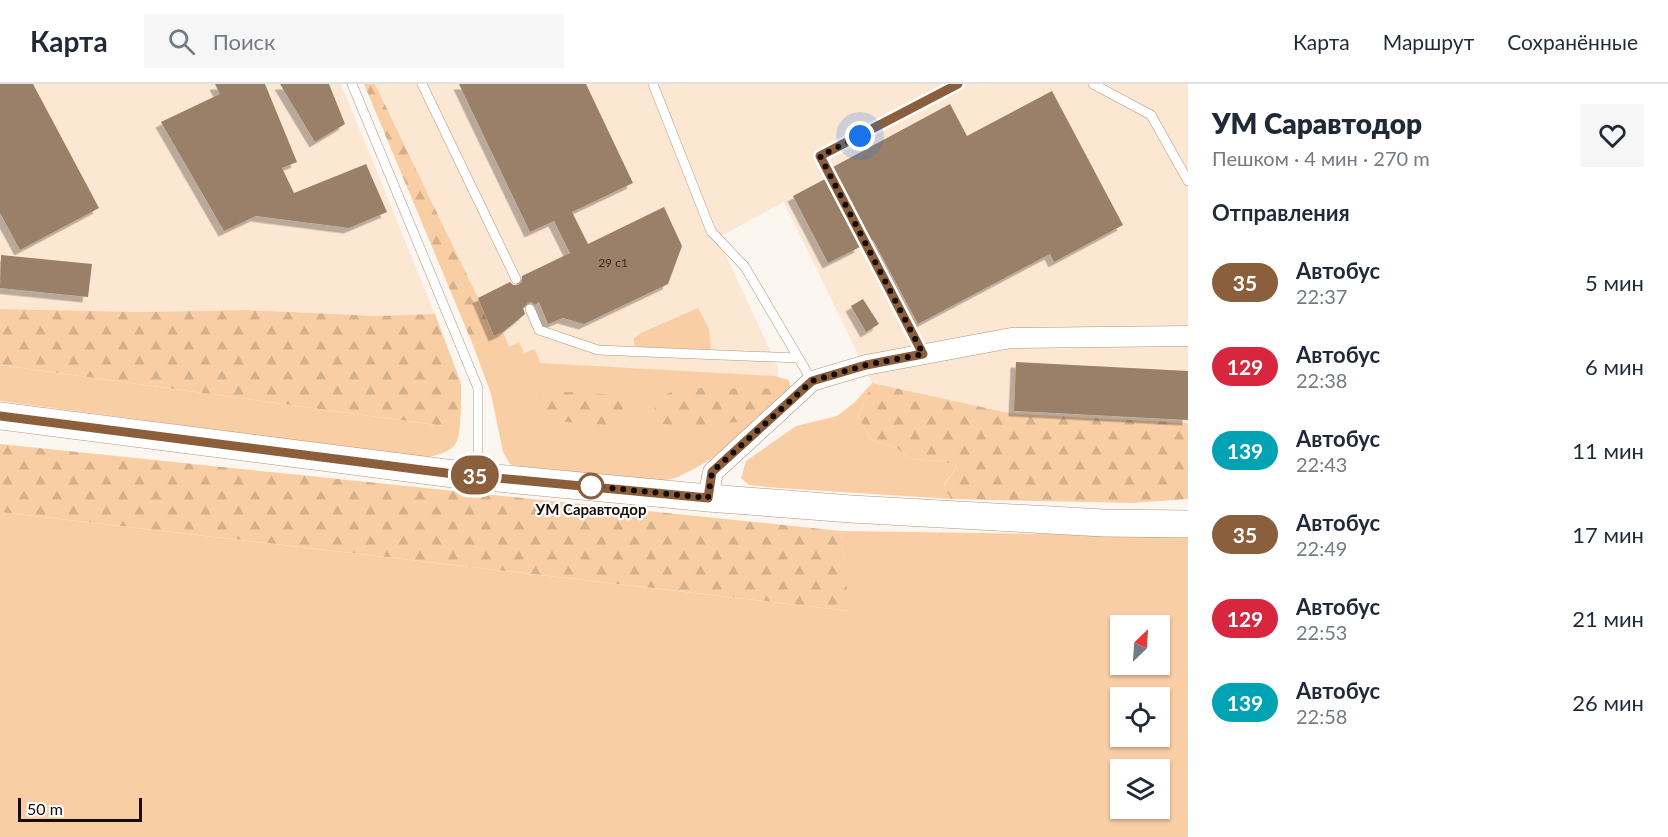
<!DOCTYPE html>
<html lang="ru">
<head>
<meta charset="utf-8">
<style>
	:root { --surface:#fff; --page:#f6f6f7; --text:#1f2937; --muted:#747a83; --line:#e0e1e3 }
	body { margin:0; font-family:Lato,sans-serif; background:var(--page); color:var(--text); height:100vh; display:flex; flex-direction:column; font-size:22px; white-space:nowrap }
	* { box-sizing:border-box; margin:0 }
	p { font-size:20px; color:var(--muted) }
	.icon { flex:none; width:33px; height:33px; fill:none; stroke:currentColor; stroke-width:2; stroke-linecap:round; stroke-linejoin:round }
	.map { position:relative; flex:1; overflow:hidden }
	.sheet { display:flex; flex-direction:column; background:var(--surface); width:480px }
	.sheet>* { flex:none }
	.badge { padding:0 12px; border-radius:20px; font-size:21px; line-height:39px }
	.needle { width:39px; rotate:25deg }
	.tools { position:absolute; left:1110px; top:531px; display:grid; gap:12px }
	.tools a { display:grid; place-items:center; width:60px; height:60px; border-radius:0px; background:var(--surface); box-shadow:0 2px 4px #0004; font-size:30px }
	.scale { position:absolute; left:18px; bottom:15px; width:124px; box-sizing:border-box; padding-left:6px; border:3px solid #160c04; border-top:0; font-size:16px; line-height:21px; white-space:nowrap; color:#160c04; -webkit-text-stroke:4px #fff; paint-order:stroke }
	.you { position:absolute; width:30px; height:30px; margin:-15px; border:4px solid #fff; border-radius:50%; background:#1a73e8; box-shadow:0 0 0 9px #1a73e833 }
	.map>.badge { position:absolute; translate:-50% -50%; box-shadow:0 0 0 3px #fff }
	h2 { padding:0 24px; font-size:22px; line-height:54px }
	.round { display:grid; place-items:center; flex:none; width:63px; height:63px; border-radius:0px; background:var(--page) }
	.headline { display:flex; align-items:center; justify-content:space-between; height:102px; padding:0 24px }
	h1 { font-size:28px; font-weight:800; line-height:45px }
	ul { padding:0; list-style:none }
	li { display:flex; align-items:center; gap:18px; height:84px; padding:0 24px }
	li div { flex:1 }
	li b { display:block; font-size:22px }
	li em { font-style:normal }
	li .badge { min-width:66px; font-weight:700; text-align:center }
	header { display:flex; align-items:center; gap:36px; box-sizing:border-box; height:84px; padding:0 30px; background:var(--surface); border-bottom:2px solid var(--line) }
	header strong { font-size:28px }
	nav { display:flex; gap:33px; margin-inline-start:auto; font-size:21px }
	.search { width:420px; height:54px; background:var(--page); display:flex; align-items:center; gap:15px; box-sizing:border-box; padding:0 21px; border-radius:0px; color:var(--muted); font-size:22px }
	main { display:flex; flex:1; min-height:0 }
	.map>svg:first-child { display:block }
</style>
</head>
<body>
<header>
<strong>Карта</strong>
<div class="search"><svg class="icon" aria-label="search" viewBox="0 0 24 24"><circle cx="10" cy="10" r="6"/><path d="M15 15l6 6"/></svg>Поиск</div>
<nav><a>Карта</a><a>Маршрут</a><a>Сохранённые</a></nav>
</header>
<main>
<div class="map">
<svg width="1188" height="753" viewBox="0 0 1188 753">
	<defs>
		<pattern id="forest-firs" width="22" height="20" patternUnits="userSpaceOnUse" patternTransform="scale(1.5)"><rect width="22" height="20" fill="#f9cea5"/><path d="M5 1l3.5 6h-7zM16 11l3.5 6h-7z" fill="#d5b08c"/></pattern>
		<filter id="shadow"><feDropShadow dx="-5.5" dy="5.5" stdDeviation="0" flood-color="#0004"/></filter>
	</defs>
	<rect width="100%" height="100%" fill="#fcf6f0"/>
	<g fill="#fce7d3">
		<polygon points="0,0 341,0 435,230 376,232 248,226 139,228 0,225"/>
		<polygon points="375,0 1188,0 1188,339 1009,329 872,299 784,118 719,153 727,174 778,283 778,305 520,295 494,252 478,214"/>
	</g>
	<g fill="#f9cea5" fill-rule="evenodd">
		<polygon points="698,224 709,245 711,266 640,263 634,261 634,254 641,249"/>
		<polygon points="503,248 509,263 519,258 524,269 535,265 540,279 775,292 789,296 792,310 775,335 696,384 678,393 663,397 520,383 510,380 503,368 491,310 473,261"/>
		<path d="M 0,281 L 443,342 L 461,327 C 458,361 461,365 426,374 L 0,317 Z"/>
		<polygon points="872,299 858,332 871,356 897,364 910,375 942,377 957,382 944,401 951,415 779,404 749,401 741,394 746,377 796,342 837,332 855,318"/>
		<path d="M 0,428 L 848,527 L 841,447 L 1188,452 L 1188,753 L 0,753 ZM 1120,542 L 1160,542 L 1160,580 L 1120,580 ZM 1120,614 L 1160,614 L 1160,652 L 1120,652 ZM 1120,686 L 1160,686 L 1160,724 L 1120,724 Z"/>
	</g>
	<g fill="url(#forest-firs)">
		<polygon points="364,0 375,0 478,214 494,252 473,261"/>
		<polygon points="0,225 139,228 248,226 376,232 435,230 461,299 461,327 444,342 0,281"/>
		<polygon points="872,299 1009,329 1188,339 1188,415 1132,419 951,415 944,402 957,382 942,377 910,375 897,364 871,356 858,332"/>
		<polygon points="680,304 778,305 781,311 775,335 687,342 663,340 654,325 658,314"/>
		<polygon points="542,308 571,308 614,311 635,319 624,336 607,341 566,338 539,331 534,317"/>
		<polygon points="0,360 841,447 849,527 0,428"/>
	</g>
	<g fill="#9a8067" filter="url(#shadow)">
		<polygon points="0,0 33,0 99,124 20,166 0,129"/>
		<polygon points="215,0 265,0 297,78 282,84 294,109 366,80 387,128 349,144 256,132 224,147 161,38 220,10"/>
		<polygon points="280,0 329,0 345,40 315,58"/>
		<polygon points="459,0 586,0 633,99 572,128 588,160 664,123 682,162 668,200 584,240 563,234 548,240 539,218 535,221 531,218 528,219 523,224 525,230 503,248 494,252 478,214 510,198 513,201 518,201 522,198 522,192 570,169 554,137 530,148"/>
		<polygon points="1052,7 1123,141 1054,178 1050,170 918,240 873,156 872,157 833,83 950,20 967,52"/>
		<polygon points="825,95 860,163 828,179 793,112"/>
		<polygon points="1,171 92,180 88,213 0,204"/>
		<polygon points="863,215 879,240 866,248 851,222"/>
		<polygon points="1016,278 1188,287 1188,336 1014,327"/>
	</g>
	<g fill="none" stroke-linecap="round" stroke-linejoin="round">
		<g stroke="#b0967c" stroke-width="10">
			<g id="lane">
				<polyline points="352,0 478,304 478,389"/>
				<polyline points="422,0 516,195"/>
				<polyline points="653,0 711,147 745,183 812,297"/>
				<polyline points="1093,0 1151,31 1188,97"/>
				<polyline points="530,225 539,246 598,266 798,274"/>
				<polyline points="923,270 820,72 958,0"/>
			</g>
		</g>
		<g stroke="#b0967c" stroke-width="21">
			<polyline id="street" points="708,414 713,388 812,297 866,281 1011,254 1188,252"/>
		</g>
		<g stroke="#b0967c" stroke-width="28">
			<polyline id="secondary" points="0,332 454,390 708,414 851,425 1104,439 1188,440"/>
		</g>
		<use href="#lane" stroke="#fff" stroke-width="9"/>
		<use href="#street" stroke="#fff" stroke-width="20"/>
		<use href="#secondary" stroke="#fff" stroke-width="27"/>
	</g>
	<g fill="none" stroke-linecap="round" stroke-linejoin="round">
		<g stroke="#fff" stroke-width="14">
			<polyline id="line" points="0,332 454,390 708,414 712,388 812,297 866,281 923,270 820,72 958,0"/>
		</g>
		<use href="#line" stroke="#8b5e3c" stroke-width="9"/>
		<polyline stroke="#160c04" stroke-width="6" stroke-dasharray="0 10.8" points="591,402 708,414 712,388 812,297 866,281 923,270 820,72 860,52"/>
	</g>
	<circle fill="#fff" stroke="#8b5e3c" stroke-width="3" cx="591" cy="402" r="12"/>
	<g text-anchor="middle" stroke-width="4.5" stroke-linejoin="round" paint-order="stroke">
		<g font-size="12" fill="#37291d">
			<text x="613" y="183">29 с1</text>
		</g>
		<g font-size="15" font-weight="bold" fill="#160c04" stroke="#fff">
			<text x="591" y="431">УМ Саравтодор</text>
		</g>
	</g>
</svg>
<div class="tools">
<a><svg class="needle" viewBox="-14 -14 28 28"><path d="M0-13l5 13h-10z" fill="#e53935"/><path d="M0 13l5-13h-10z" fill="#747a83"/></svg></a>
<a><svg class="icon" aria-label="locate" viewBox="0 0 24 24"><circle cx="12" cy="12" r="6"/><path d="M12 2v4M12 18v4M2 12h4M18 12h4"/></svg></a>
<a><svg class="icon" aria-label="layers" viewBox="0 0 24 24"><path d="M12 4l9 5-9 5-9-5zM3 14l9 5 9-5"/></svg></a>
</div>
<div class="scale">50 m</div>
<div class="you" style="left:860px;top:52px"></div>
<b class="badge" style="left:475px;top:391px;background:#8b5e3c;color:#fff">35</b>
</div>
<section class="sheet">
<div class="headline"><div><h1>УМ Саравтодор</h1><p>Пешком · 4 мин · 270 m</p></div><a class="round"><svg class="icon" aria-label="heart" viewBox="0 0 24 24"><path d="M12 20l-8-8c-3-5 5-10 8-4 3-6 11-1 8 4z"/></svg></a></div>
<h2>Отправления</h2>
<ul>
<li><span class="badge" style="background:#8b5e3c;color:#fff">35</span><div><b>Автобус</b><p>22:37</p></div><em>5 мин</em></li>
<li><span class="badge" style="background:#d7263d;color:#fff">129</span><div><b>Автобус</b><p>22:38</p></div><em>6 мин</em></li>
<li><span class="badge" style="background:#00a3b4;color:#fff">139</span><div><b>Автобус</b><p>22:43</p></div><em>11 мин</em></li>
<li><span class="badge" style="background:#8b5e3c;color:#fff">35</span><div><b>Автобус</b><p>22:49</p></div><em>17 мин</em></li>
<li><span class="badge" style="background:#d7263d;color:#fff">129</span><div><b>Автобус</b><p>22:53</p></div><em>21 мин</em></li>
<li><span class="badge" style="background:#00a3b4;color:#fff">139</span><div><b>Автобус</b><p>22:58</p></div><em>26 мин</em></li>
</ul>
</section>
</main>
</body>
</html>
